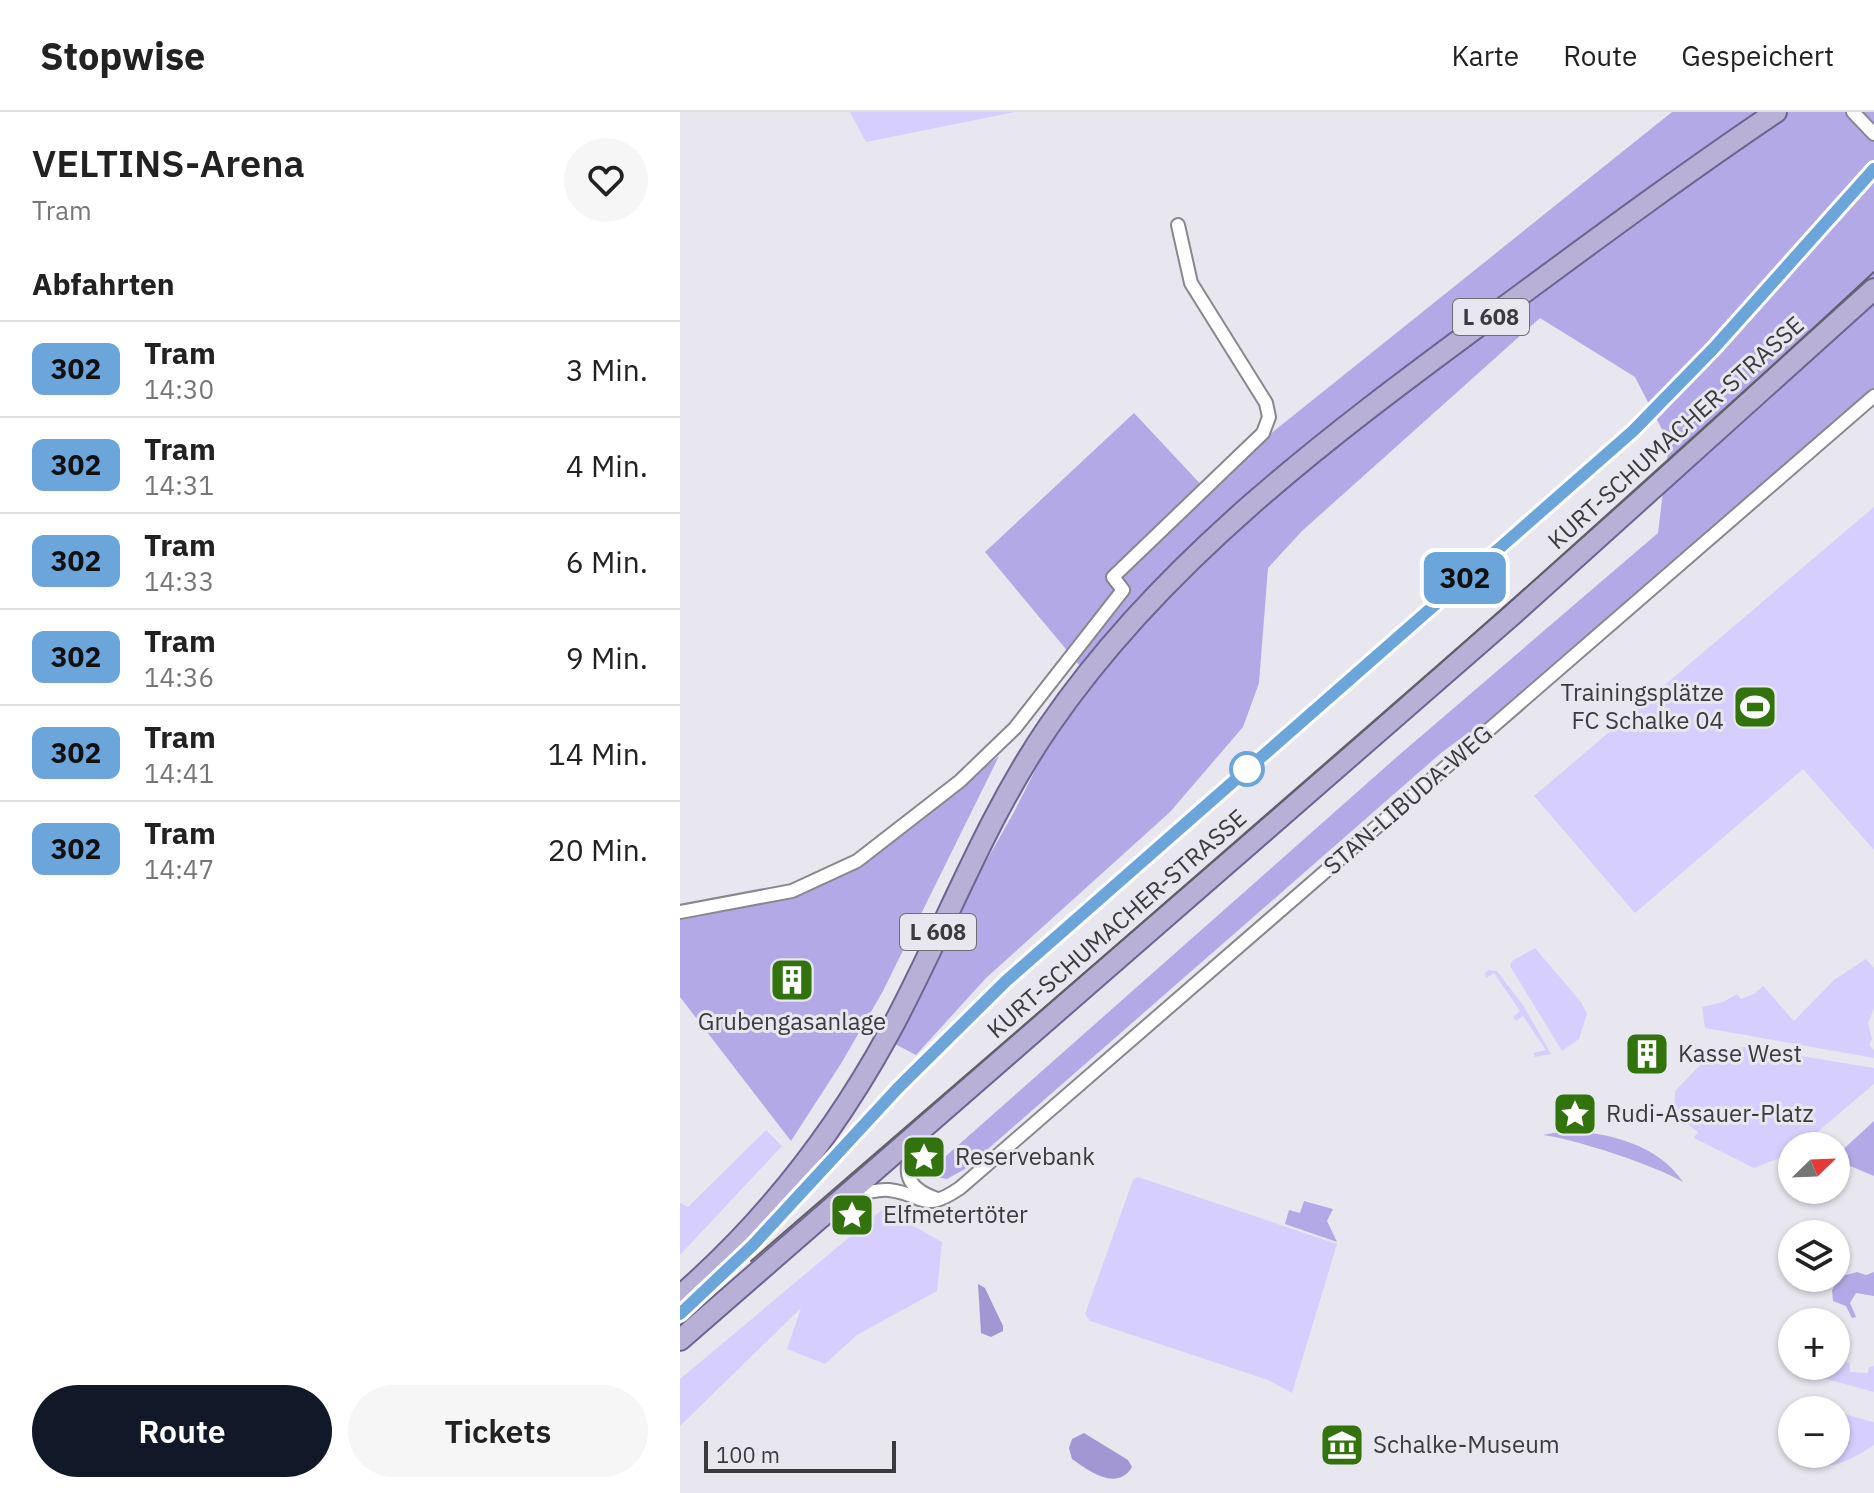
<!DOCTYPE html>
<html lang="de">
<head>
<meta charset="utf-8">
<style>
	:root { --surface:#fff; --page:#f6f6f6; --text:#222; --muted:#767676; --line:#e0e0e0; --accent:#111827 }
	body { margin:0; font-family:"IBM Plex Sans",sans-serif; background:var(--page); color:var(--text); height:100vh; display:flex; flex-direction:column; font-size:30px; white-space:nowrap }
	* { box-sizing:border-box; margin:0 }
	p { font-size:26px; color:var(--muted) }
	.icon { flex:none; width:44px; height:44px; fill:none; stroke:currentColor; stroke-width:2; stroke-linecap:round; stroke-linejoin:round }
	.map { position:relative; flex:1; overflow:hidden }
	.panel { display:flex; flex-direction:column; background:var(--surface); width:680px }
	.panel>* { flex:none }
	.badge { padding:0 16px; border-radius:12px; font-size:28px; line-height:52px }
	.needle { width:52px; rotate:67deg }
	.controls { position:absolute; left:1098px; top:1020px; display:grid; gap:16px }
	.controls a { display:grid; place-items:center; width:72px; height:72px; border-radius:50%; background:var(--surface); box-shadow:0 2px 6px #0004; font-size:40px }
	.scale { position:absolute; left:24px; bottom:20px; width:192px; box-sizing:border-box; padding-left:8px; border:4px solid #3b3b3e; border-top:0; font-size:22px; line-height:28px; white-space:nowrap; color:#3b3b3e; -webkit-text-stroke:6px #e8e7ef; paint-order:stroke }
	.map>.badge { position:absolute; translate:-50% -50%; box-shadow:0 0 0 4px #fff }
	h2 { padding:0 32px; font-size:30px; line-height:72px }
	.round { display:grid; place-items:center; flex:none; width:84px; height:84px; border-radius:42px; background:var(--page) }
	.headline { display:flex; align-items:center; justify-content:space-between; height:136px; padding:0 32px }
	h1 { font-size:38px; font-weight:600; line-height:60px }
	.primary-button { display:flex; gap:16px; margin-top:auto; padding:16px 32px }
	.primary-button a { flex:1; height:92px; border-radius:48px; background:var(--accent); color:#fff; font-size:32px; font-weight:600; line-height:92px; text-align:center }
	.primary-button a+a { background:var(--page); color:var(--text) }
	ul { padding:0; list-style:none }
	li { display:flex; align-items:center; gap:24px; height:96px; padding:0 32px; border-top:2px solid var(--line) }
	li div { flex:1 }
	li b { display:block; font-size:30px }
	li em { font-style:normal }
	li .badge { min-width:88px; font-weight:700; text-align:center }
	header { display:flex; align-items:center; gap:48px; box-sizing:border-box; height:112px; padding:0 40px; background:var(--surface); border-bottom:2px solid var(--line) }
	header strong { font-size:38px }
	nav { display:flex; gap:44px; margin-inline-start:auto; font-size:28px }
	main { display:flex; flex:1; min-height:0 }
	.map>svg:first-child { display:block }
</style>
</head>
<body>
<header>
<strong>Stopwise</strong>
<nav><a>Karte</a><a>Route</a><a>Gespeichert</a></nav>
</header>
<main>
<section class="panel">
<div class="headline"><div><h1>VELTINS-Arena</h1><p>Tram</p></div><a class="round"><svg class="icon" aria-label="heart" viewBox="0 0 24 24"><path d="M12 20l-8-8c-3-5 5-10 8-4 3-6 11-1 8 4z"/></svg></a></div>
<h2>Abfahrten</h2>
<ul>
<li><span class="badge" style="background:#6ba5d9;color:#111">302</span><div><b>Tram</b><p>14:30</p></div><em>3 Min.</em></li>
<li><span class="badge" style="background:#6ba5d9;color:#111">302</span><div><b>Tram</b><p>14:31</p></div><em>4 Min.</em></li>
<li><span class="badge" style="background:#6ba5d9;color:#111">302</span><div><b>Tram</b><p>14:33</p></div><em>6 Min.</em></li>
<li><span class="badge" style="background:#6ba5d9;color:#111">302</span><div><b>Tram</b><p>14:36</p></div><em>9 Min.</em></li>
<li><span class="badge" style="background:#6ba5d9;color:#111">302</span><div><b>Tram</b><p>14:41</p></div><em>14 Min.</em></li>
<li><span class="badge" style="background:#6ba5d9;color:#111">302</span><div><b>Tram</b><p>14:47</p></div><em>20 Min.</em></li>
</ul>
<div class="primary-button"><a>Route</a><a>Tickets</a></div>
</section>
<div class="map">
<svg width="1194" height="1381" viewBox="0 0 1194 1381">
	<rect width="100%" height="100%" fill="#e8e7ef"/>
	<g fill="#d6cffd">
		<polygon points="170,0 335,0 186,30"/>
		<polygon points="1194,395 1194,738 1123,657 955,801 854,684"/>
		<polygon points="855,836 901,890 907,902 899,927 882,939 830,854 832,849"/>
		<polygon points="1186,847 1194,856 1194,897 1188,911 1192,927 1189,933 1194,938 1194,946 1025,916 1022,895 1043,890 1057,882 1061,887 1074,882 1083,874 1114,909 1154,868"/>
		<polygon points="809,858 817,859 843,893 871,942 855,945 853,941 866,938 843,904 836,909 833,905 840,899 814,861 806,866 805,861"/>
		<polygon points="1067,935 1194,956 1194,972 1121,1034 1112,1034 1112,1041 1074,1056 1014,1026 1018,1020 994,1002 995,979 1025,948 1053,936"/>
		<polygon points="86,1018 102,1034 0,1143 0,1091 8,1095"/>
		<polygon points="458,1065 657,1132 612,1281 588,1268 410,1209 405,1202 453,1068"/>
		<polygon points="203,1097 262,1130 257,1179 177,1223 145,1252 107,1237 121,1196 0,1314 0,1267"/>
		<polygon points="1156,1248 1170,1251 1170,1260 1188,1261 1189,1255 1194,1254 1194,1280 1139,1265 1138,1254 1156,1254"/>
		<path d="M 1156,1300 L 1194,1310 L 1194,1333 C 1179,1343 1151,1361 1132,1350 C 1129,1348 1127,1344 1124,1342 L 1156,1342 Z"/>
	</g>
	<g fill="#b3a9e6">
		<polygon points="992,0 1194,0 1194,283 813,611 784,624 761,641 285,1057 267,1067 256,1065 254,1057 258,1051 719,643 978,421 989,331 955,265 860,206 622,419 588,456 579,571 563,615 490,700 306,866 236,943 215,932 277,801 334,700 370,629 415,572 305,440 454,301 527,379 594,319"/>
		<polygon points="319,644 203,879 162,950 111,1029 0,885 0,804 102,785 232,713"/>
		<polygon points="1194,1009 1194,1064 1156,1048 1156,1044"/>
		<path d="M 884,1019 C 927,1020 978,1032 1003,1070 C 977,1054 895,1027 863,1023 Z"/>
		<polygon points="624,1089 653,1097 647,1109 657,1130 605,1112 609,1098 620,1101"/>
		<polygon points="1177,1160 1186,1163 1194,1160 1194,1184 1176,1181 1170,1191 1176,1205 1172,1206 1166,1194 1153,1189 1152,1178 1159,1165"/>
	</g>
	<g fill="#a297d3">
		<polygon points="298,1172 305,1176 323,1214 323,1219 311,1225 301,1221"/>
		<path d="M 404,1321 L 448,1348 L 452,1355 C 437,1380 409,1359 392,1347 L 389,1336 L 392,1327 Z"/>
	</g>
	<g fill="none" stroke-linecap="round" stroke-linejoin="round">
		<g stroke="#88878e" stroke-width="16">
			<g id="minor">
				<polyline points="1173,0 1194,22"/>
				<polyline points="0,800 112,779 177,749 280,669 335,616 443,478 433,465 583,321 589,305 586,291 511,171 498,113"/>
				<path d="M 237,1024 C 224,1056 220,1074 257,1087"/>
				<path d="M 171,1085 C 183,1081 196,1077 209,1078 C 244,1082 242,1102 280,1076 L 1194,284"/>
			</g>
		</g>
		<g stroke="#6d6591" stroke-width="24">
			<g id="primary">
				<path d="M 0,1184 C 85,1110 155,1020 209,921 C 264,820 303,710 369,614 C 482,449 648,325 808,207 C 903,137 998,66 1096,0"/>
				<polyline points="0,1228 831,504 1194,177"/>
			</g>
		</g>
		<use href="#minor" stroke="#fff" stroke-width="12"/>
		<use href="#primary" stroke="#b8b0d7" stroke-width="20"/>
		<g stroke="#616065" stroke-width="2">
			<path d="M 71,1149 C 448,822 829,500 1194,160"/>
			<polyline points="0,1202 73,1133 218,976 306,888 953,319 1034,236 1194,57"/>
		</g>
	</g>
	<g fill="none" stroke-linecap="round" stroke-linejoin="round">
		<g stroke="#fff" stroke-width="18">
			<polyline id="line" points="0,1202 73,1133 218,976 326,869 953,319 1034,236 1194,57"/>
		</g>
		<use href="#line" stroke="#6ba5d9" stroke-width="12"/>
	</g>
	<defs>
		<g id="stadium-square" transform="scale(2.3)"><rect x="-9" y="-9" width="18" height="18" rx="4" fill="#32730e" stroke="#e8e7ef"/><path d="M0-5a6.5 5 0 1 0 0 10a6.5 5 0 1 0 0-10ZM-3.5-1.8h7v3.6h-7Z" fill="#fff"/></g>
		<g id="building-square" transform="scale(2.3)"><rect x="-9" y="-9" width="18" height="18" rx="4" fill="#32730e" stroke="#e8e7ef"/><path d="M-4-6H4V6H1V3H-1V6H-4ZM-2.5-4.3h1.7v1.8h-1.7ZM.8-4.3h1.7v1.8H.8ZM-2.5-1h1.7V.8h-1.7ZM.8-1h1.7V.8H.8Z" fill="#fff"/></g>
		<g id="sight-square" transform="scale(2.3)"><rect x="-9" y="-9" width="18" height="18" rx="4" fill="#32730e" stroke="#e8e7ef"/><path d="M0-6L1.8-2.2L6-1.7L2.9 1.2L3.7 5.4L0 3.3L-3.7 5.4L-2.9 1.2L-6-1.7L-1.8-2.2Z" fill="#fff"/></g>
		<g id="museum-square" transform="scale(2.3)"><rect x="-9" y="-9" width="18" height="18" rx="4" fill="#32730e" stroke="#e8e7ef"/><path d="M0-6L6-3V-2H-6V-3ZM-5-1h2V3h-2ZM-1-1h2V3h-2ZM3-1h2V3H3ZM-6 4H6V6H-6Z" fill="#fff"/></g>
	</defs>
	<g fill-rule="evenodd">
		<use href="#stadium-square" x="1075" y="595"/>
		<use href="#building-square" x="112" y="868"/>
		<use href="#building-square" x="967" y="942"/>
		<use href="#sight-square" x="895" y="1002"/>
		<use href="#sight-square" x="244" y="1045"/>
		<use href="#sight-square" x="172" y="1103"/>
		<use href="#museum-square" x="662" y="1333"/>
	</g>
	<circle fill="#fff" stroke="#6ba5d9" stroke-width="4" cx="567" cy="657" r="16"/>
	<g text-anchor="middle" stroke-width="6" stroke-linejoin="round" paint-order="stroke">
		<g fill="#e8e7ef" stroke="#6f6f73" stroke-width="2">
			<rect x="773" y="187" width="76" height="36" rx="6"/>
			<rect x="220" y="802" width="76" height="36" rx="6"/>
		</g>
		<g font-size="22" font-weight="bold" fill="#3b3b3e">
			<text x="811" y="213">L 608</text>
			<text x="258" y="828">L 608</text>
		</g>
		<g font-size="24" fill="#3b3b3e" stroke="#e8e7ef">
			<text transform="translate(996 321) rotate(-42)" y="8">KURT-SCHUMACHER-STRASSE</text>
			<text transform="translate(728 688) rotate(-41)" y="8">STAN-LIBUDA-WEG</text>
			<text transform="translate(437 812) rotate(-41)" y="8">KURT-SCHUMACHER-STRASSE</text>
		</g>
		<g font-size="24" fill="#3b3b3e" stroke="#e8e7ef" text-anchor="start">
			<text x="1044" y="589" text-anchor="end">Trainingsplätze<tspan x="1044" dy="28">FC Schalke 04</tspan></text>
			<text x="112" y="918" text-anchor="middle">Grubengasanlage</text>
			<text x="998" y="950">Kasse West</text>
			<text x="926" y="1010">Rudi-Assauer-Platz</text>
			<text x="275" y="1053">Reservebank</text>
			<text x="203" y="1111">Elfmetertöter</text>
			<text x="693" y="1341">Schalke-Museum</text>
		</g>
	</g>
</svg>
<div class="controls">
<a><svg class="needle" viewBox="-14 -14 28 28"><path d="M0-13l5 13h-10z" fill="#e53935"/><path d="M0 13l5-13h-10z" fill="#767676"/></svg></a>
<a><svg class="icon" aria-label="layers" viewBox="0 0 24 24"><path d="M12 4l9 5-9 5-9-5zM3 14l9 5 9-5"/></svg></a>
<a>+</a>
<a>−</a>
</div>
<div class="scale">100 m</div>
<b class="badge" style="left:785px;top:466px;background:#6ba5d9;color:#111">302</b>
</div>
</main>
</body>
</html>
